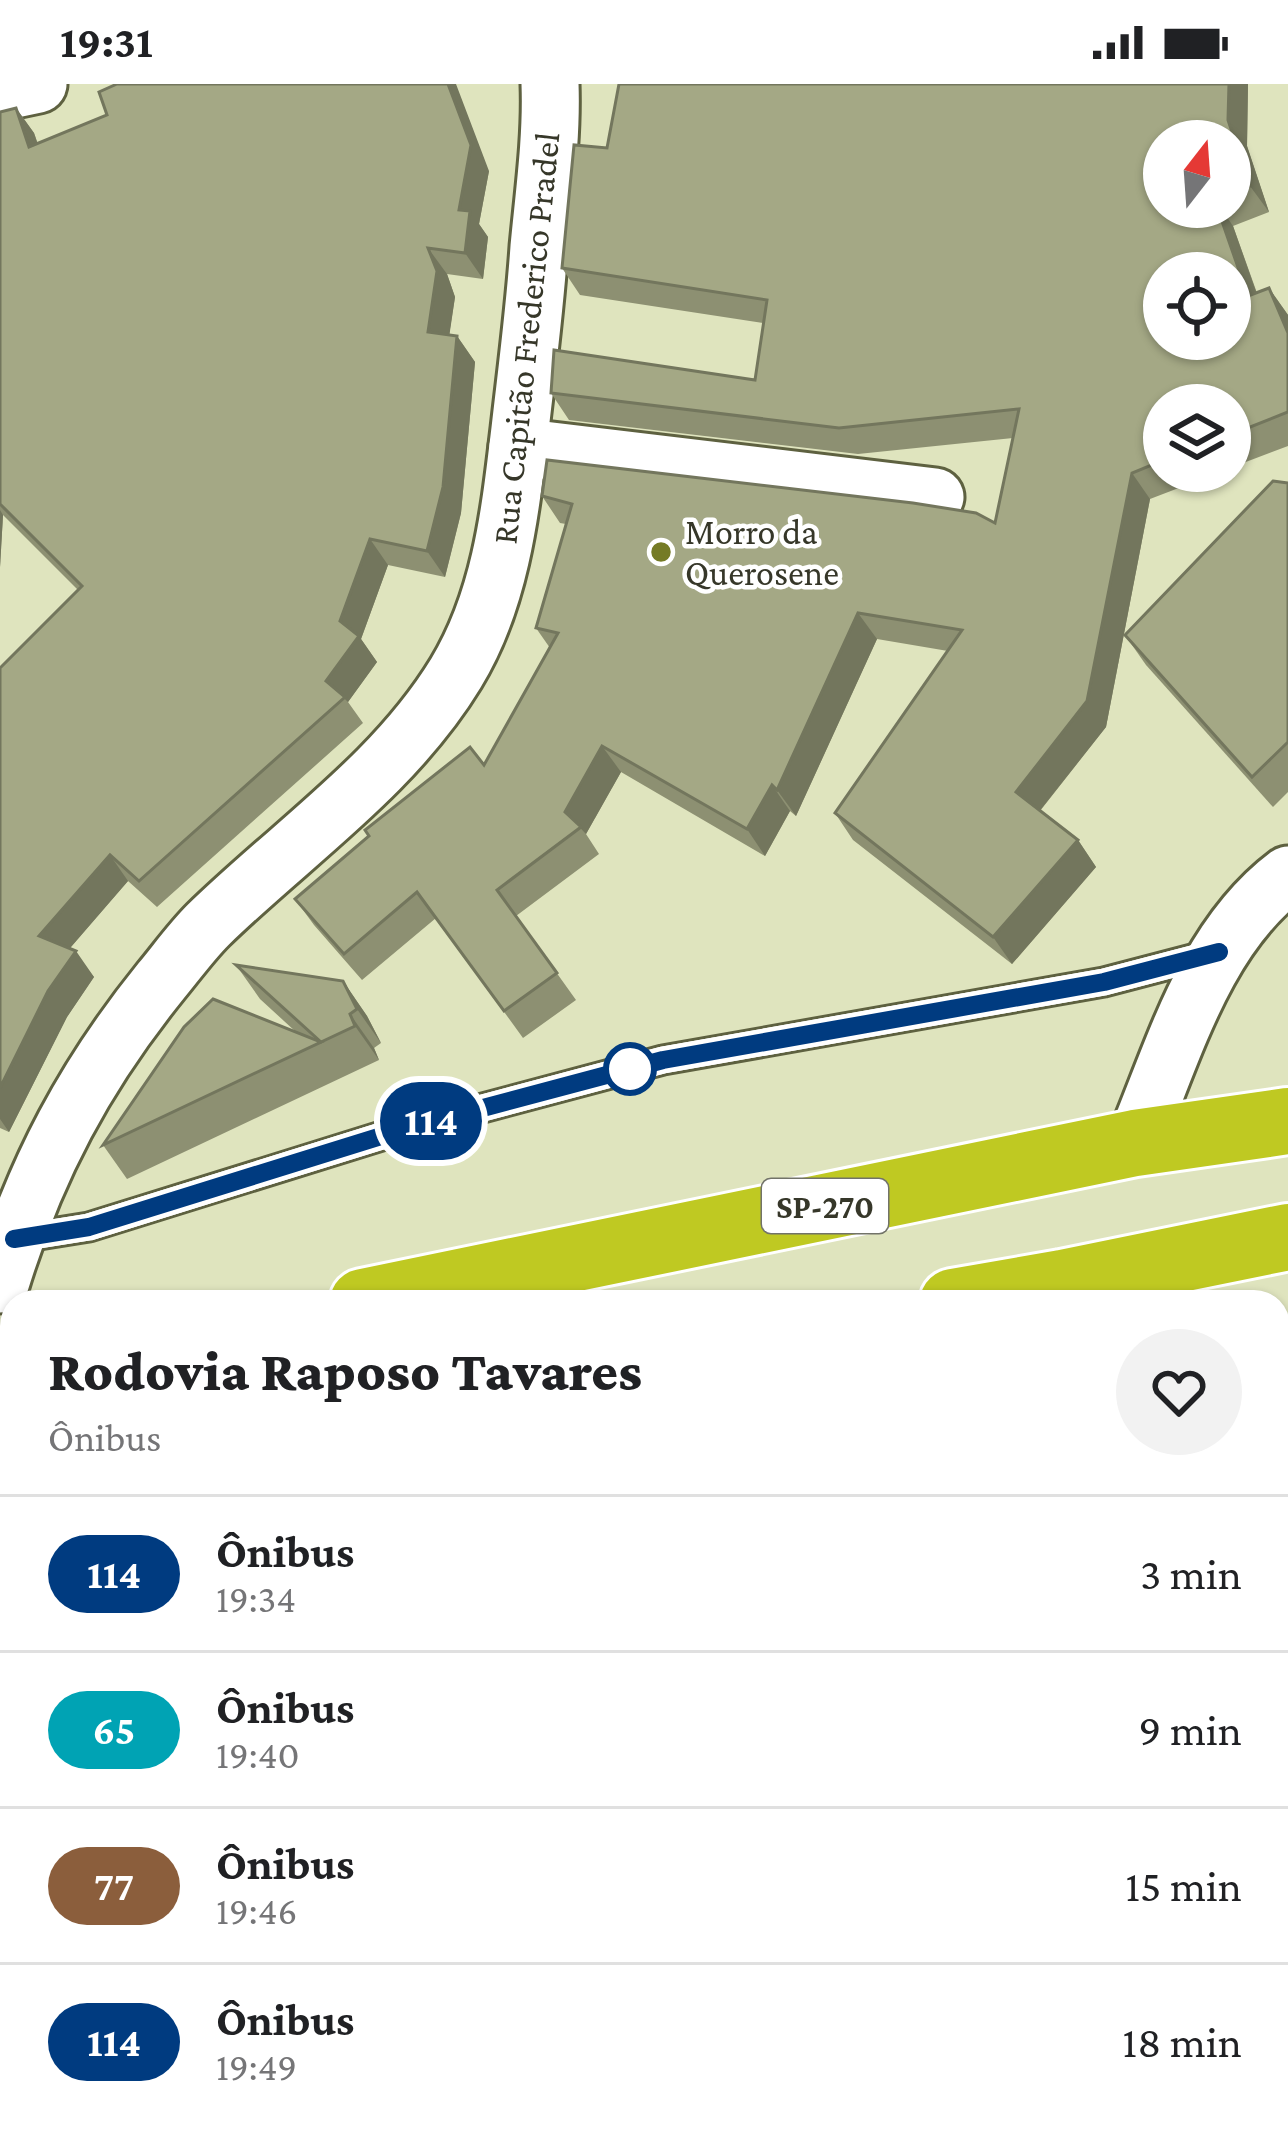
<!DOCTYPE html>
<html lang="pt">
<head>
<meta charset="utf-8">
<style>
	:root { --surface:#fff; --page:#f2f2f2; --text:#202124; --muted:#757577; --line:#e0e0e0 }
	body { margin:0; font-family:"Crimson Pro",serif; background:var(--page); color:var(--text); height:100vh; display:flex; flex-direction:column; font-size:45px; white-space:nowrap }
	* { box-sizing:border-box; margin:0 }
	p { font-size:39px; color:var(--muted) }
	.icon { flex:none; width:66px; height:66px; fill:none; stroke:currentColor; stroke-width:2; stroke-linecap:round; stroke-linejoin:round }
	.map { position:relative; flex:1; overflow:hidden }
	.side { position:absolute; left:0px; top:1206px; width:1290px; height:855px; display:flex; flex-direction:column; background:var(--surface); border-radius:36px 36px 0 0; box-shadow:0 3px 9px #0004 }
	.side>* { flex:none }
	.badge { padding:0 24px; border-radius:39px; font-size:42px; line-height:78px }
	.needle { width:78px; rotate:17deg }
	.controls { position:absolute; left:1143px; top:36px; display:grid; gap:24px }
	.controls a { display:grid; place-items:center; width:108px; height:108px; border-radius:50%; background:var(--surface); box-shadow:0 3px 9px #0004; font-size:60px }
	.map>.badge { position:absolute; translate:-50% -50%; box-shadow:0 0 0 6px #fff }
	.round { display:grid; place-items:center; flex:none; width:126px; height:126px; border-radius:63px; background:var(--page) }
	.overview { display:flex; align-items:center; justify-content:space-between; height:204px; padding:0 48px }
	h1 { font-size:57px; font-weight:800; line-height:90px }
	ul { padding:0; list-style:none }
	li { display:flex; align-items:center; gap:36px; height:156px; padding:0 48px; border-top:3px solid var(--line) }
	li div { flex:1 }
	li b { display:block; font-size:45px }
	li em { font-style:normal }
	li .badge { min-width:132px; font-weight:700; text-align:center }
	.status { display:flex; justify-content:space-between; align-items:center; height:84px; padding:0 60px; background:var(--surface); direction:ltr }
	.status svg { height:33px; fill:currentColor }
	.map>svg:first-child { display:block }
</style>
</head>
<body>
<div class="status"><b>19:31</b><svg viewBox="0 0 49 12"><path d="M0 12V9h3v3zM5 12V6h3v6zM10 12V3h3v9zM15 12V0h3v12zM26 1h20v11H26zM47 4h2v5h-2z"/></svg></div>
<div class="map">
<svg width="1288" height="2060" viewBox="0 0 1288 2060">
	<rect width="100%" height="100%" fill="#dfe4be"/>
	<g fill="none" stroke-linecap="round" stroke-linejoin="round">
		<g stroke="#5e6140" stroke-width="33">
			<polyline id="service" points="14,1155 89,1143 404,1045 663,976 1104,898 1215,869"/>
		</g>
		<g stroke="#5e6140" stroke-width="63">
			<g id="minor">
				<polyline points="0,8 38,0"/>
				<polyline points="518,363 935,413"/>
				<path d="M 1135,1059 C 1174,967 1204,854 1288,791"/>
				<path d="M 0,1200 C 35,1085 85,991 161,897 C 176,879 191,858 208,841 C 292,759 394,691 456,589 C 501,515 510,429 520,345 C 527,284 535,224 539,163 C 544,110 552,54 550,0"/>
				<polyline points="1278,1743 1288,1735"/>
				<polyline points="426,2060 437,2049"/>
				<polyline points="969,2060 980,2049"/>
			</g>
		</g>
		<g stroke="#5e6140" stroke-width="72">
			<g id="secondary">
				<polyline points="0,1643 12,1664"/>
				<polyline points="134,2049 137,2060"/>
			</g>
		</g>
		<g stroke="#fff" stroke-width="72">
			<g id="motorway">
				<polyline points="363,1218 1135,1059 1288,1037"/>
				<polyline points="953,1218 1062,1199 1288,1153"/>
				<polyline points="0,1309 12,1305"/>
				<polyline points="0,1435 12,1429"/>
			</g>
		</g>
		<use href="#service" stroke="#fff" stroke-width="27"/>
		<use href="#minor" stroke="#fff" stroke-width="57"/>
		<use href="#secondary" stroke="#fff" stroke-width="66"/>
		<use href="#motorway" stroke="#bfc922" stroke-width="66"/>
	</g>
	<g fill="#8d9072" fill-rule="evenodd">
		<path d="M 619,0 L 1248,0 L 1247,62 L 1269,128 L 1233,142 L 1257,209 L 1269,204 L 1288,231 L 1288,362 L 1230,384 L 1230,321 L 1164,321 L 1164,387 L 1223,387 L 1150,415 L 1106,643 L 1040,727 L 1078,756 L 1096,783 L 1012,880 L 853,756 L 835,729 L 948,567 L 877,555 L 796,732 L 790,727 L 765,772 L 621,688 L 586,750 L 599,770 L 516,832 L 576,916 L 523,954 L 436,834 L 362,896 L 314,841 L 295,815 L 369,752 L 365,746 L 470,663 L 484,681 L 550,564 L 536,544 L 566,440 L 560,439 L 542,412 L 547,376 L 913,419 L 976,429 L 995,439 L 1013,354 L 858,370 L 569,336 L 551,309 L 554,266 L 755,296 L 763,239 L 580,211 L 562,184 L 574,61 L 607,64 ZM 1164,57 L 1230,57 L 1230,123 L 1164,123 ZM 1164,189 L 1230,189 L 1230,255 L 1164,255 Z"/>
		<polygon points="16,24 34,49 38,60 489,87 479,140 488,153 483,195 447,190 455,213 449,251 457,252 475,278 461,429 445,493 388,481 361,555 377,578 348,618 363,639 157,823 128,797 70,864 94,893 67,933 9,1048 0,1044 0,584 78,506 3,431 0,483 0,28"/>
		<polygon points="1288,399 1288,708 1273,723 1146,581 1125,551"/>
		<polygon points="236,881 343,897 367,932 381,959 374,964 379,976 127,1095 103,1061 296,948 260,915"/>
		<polygon points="1278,1339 1288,1349 1288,1415 1278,1425"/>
		<polygon points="1278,1451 1288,1462 1288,1583 1284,1588 1288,1592 1288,1638 1279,1647 1282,1651 1278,1656"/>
		<polygon points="0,1780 12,1821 12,1864 0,1868"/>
		<polygon points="235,2049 390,2049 369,2060 241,2060"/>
		<polygon points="490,2049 854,2049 843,2060 479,2060"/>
	</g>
	<g fill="#73765d">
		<polygon points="448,0 456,0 489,87 479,140 488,153 483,195 465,169 459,126"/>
		<polygon points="1229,0 1248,0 1247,62 1269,128 1250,102 1228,36"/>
		<polygon points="16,24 34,49 47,89 29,63"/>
		<polygon points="1217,123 1220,123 1233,142 1267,239 1248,212"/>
		<polygon points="428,164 447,190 455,213 446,274 428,248"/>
		<polygon points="1269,204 1288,231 1288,249"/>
		<polygon points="457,252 475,278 461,429 445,493 427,467"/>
		<polygon points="1132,389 1150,415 1106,643 1034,734 1016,708"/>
		<polygon points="0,426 3,431 0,483"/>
		<polygon points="370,455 388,481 361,555 377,578 348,618 326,597 340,537"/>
		<polygon points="858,529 877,555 796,732 777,706"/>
		<polygon points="602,662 621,688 586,750 565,728"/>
		<polygon points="772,701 790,727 765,772 747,745"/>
		<polygon points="1078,756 1096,783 1012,880 993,853"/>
		<polygon points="110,771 128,797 58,878 39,852"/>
		<polygon points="76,867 94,893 67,933 9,1048 0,1035 0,1004 48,907"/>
		<polygon points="343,897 367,932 381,959 357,925"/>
		<polygon points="350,930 374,964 379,976 355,942"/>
		<polygon points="0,1780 12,1821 12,1849 4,1838 0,1817"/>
		<polygon points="0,1895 12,1938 12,1974 0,1931"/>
		<polygon points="30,2049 43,2049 46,2060 26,2060"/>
	</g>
	<g fill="#a4a885" stroke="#73765d" stroke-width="3" fill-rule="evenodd">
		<polygon points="117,0 448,0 471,61 459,126 470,127 465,169 428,164 437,187 428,248 457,252 443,403 427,467 370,455 340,537 359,552 326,597 345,613 139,797 110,771 39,852 76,867 48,907 0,1004 0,584 82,502 0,420 0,28 16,24 29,63 107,31 99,8"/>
		<path d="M 619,0 L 1229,0 L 1228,36 L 1250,102 L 1230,109 L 1230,57 L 1164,57 L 1164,123 L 1217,123 L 1248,212 L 1269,204 L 1288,249 L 1288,328 L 1230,351 L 1230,321 L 1164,321 L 1164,376 L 1132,389 L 1087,617 L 1016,708 L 1078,756 L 993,853 L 835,729 L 962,546 L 858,529 L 777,706 L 772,701 L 747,745 L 602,662 L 565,728 L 581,743 L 497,806 L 557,889 L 504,927 L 417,808 L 344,870 L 295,815 L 369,752 L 365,746 L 470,663 L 484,681 L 558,549 L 536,544 L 572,420 L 542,412 L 547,376 L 913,419 L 976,429 L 995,439 L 1019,325 L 839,344 L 551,309 L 554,266 L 755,296 L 767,216 L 562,184 L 574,61 L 607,64 ZM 1164,189 L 1230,189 L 1230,255 L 1164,255 Z"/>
		<polygon points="1273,397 1288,399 1288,658 1252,693 1125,551"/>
		<polygon points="236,881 343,897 357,925 350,930 355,942 321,958"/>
		<polygon points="213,915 321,958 103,1061 184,943"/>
		<polygon points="1278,1339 1288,1349 1288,1374 1278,1384"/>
		<polygon points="1278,1451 1284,1457 1279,1461 1288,1470 1288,1542 1278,1552"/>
		<polygon points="1278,1582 1288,1592 1288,1597 1278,1607"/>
		<polygon points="1278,1797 1288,1806 1288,2060 1032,2060 1043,2049 1278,2049"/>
		<polygon points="0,1817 4,1838 0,1840"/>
		<polygon points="0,1931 12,1974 12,2049 30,2049 26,2060 0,2060"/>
		<polygon points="235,2049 331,2049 310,2060 241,2060"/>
		<polygon points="490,2049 812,2049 801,2060 479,2060"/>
	</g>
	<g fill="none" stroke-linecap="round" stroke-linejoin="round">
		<g stroke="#fff" stroke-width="27">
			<polyline id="line" points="14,1155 89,1143 404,1045 663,976 1104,898 1219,868"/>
		</g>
		<use href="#line" stroke="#003b80" stroke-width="18"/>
	</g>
	<circle fill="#757b25" stroke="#fff" stroke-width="4.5" cx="661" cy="468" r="12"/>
	<circle fill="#fff" stroke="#003b80" stroke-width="6" cx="630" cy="985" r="24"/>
	<g text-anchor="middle" stroke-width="9" stroke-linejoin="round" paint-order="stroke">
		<rect fill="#fff" stroke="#727369" stroke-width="3" x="762" y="1095" width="126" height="54" rx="9"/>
		<g font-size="33" font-weight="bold" fill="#363729">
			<text x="825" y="1134">SP-270</text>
		</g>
		<g font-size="36" fill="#363729" stroke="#fff">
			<text transform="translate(525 254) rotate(-84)" y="13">Rua Capitão Frederico Pradel</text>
		</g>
		<g font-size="36" fill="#363729" stroke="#fff" text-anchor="start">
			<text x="685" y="460">Morro da<tspan x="685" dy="41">Querosene</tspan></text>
		</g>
	</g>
</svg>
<div class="controls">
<a><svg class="needle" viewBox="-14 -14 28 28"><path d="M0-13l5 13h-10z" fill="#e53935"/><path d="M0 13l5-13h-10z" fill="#757577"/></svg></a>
<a><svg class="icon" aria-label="locate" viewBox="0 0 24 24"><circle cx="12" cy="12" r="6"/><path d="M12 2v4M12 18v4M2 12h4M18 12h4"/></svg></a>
<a><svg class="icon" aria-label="layers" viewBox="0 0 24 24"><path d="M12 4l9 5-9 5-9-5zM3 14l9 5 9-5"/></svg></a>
</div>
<b class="badge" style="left:431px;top:1037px;background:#003b80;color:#fff">114</b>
<section class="side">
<div class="overview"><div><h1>Rodovia Raposo Tavares</h1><p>Ônibus</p></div><a class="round"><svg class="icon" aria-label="heart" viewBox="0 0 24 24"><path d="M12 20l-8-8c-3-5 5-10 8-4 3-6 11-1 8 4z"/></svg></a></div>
<ul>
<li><span class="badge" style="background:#003b80;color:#fff">114</span><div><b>Ônibus</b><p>19:34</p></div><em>3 min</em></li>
<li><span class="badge" style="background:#00a3b4;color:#fff">65</span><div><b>Ônibus</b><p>19:40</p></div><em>9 min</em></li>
<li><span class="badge" style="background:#8b5e3c;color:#fff">77</span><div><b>Ônibus</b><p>19:46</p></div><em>15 min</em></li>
<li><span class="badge" style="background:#003b80;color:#fff">114</span><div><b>Ônibus</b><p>19:49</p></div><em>18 min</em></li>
</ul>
</section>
</div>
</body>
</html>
